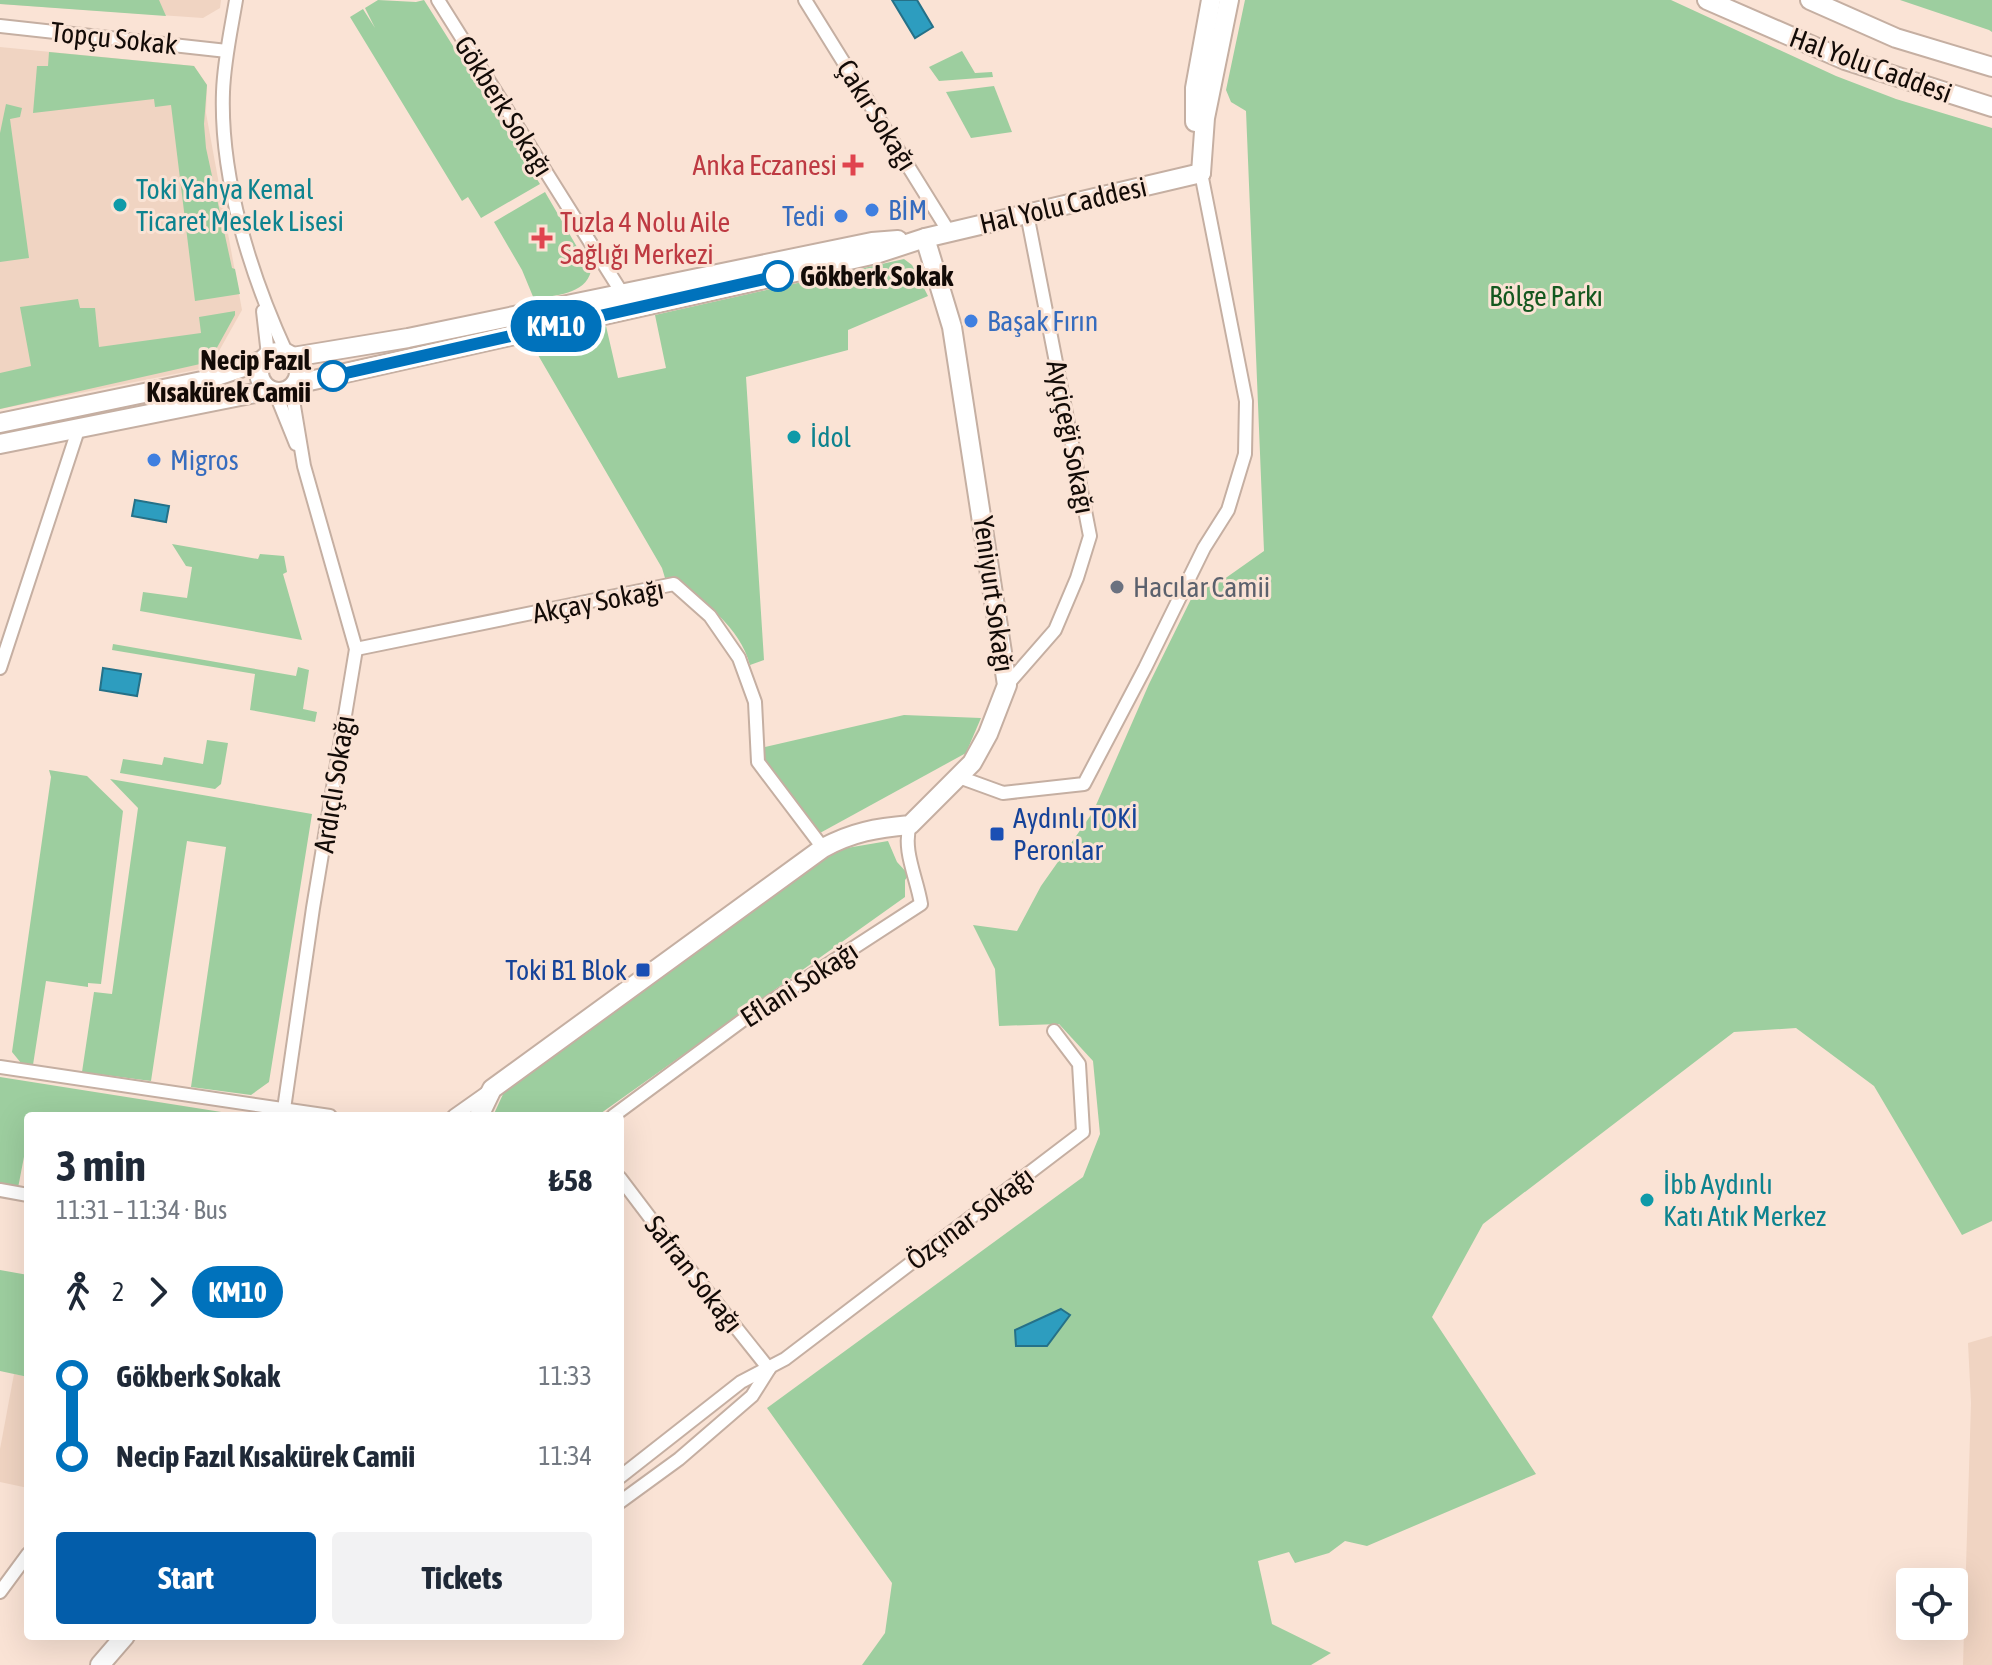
<!DOCTYPE html>
<html lang="en">
<head>
<meta charset="utf-8">
<style>
	:root { --surface:#fff; --page:#f2f2f3; --text:#1f2937; --muted:#747a83; --accent:#035daa }
	body { margin:0; font-family:"Asap Condensed",sans-serif; background:var(--page); color:var(--text); height:100vh; display:flex; flex-direction:column; font-size:30px; white-space:nowrap }
	* { box-sizing:border-box; margin:0 }
	p { font-size:26px; color:var(--muted) }
	.icon { flex:none; width:44px; height:44px; fill:none; stroke:currentColor; stroke-width:2; stroke-linecap:round; stroke-linejoin:round }
	.map { position:relative; flex:1; overflow:hidden }
	.sheet { position:absolute; left:24px; top:1112px; width:600px; height:528px; display:flex; flex-direction:column; background:var(--surface); border-radius:8px; box-shadow:0 8px 32px #0002 }
	.sheet>* { flex:none }
	.badge { padding:0 16px; border-radius:26px; font-size:28px; line-height:52px }
	.buttons { position:absolute; left:1896px; top:1568px; display:grid; gap:16px }
	.buttons a { display:grid; place-items:center; width:72px; height:72px; border-radius:8px; background:var(--surface); box-shadow:0 8px 32px #0002; font-size:40px }
	.map>.badge { position:absolute; translate:-50% -50%; box-shadow:0 0 0 4px #fff }
	.legs { display:flex; align-items:center; gap:12px; height:88px; padding:0 32px; font-size:26px }
	.legs p { margin-inline-start:auto }
	.head { display:flex; align-items:center; justify-content:space-between; height:136px; padding:0 32px }
	h1 { font-size:44px; font-weight:700; line-height:60px }
	.action { display:flex; gap:16px; margin-top:auto; padding:16px 32px }
	.action a { flex:1; height:92px; border-radius:8px; background:var(--accent); color:#fff; font-size:32px; font-weight:700; line-height:92px; text-align:center }
	.action a+a { background:var(--page); color:var(--text) }
	ul { padding:0 32px; list-style:none }
	li { display:flex; align-items:center; gap:28px; height:80px; font-size:30px }
	li i { display:grid; place-items:center; width:12px; height:100%; margin:0 10px; background:currentColor }
	li i::after { content:''; width:20px; height:20px; margin:-10px; border:6px solid; border-radius:50%; background:var(--surface) }
	li p { margin-inline-start:auto }
	li:first-child i { background:linear-gradient(#0000 50%,currentColor 0) }
	li:last-child i { background:linear-gradient(currentColor 50%,#0000 0) }
	.map>svg:first-child { display:block }
</style>
</head>
<body>
<div class="map">
<svg width="1992" height="1665" viewBox="0 0 1992 1665">
	<rect width="100%" height="100%" fill="#fae3d5"/>
	<g fill="#f0d4c2">
		<polygon points="0,0 221,0 220,8 203,18 0,4"/>
		<polygon points="0,47 194,66 207,85 206,113 242,310 210,367 0,409"/>
		<polygon points="1992,1336 1992,1665 1963,1665 1971,1403 1968,1343"/>
		<polygon points="14,1374 28,1377 28,1488 0,1482 0,1449"/>
	</g>
	<g fill="#9dce9f">
		<polygon points="0,0 159,0 166,16 0,4"/>
		<polygon points="378,0 416,2 424,0 540,184 481,218 468,197 462,201 350,17 363,9 375,28 365,8"/>
		<polygon points="1245,0 1671,0 1836,76 1896,99 1992,128 1992,1221 1962,1235 1874,1086 1796,1028 1734,1032 1483,1224 1432,1317 1536,1474 1367,1546 1345,1541 1329,1553 1295,1563 1289,1552 1258,1561 1272,1624 1331,1653 1311,1665 862,1665 885,1633 892,1583 767,1408 1083,1177 1100,1134 1093,1061 1059,1024 999,1026 995,969 973,925 1017,931 1041,886 1093,812 1149,684 1200,581 1220,582 1264,551 1246,111 1231,102 1226,90"/>
		<polygon points="1900,0 1992,0 1992,32 1989,30"/>
		<polygon points="962,51 975,73 992,72 993,77 939,81 929,67"/>
		<polygon points="49,52 194,66 207,85 204,124 206,148 232,268 235,269 240,294 195,301 171,105 155,107 154,99 33,113 37,66 48,66"/>
		<polygon points="994,86 1012,132 971,138 946,92"/>
		<polygon points="6,104 22,108 20,117 10,119 29,258 0,262 0,133"/>
		<path d="M 545,192 L 591,271 C 585,295 555,295 534,299 L 522,270 L 494,222 Z"/>
		<path d="M 904,259 L 912,265 L 928,296 L 848,330 L 848,350 L 746,377 L 764,660 L 750,665 C 740,627 703,601 674,577 L 665,578 L 662,568 L 531,343 L 606,326 L 618,378 L 666,368 L 655,315 Z"/>
		<polygon points="78,299 80,308 95,308 99,347 201,333 199,317 235,311 235,315 209,362 0,409 0,373 31,366 20,307"/>
		<polygon points="172,544 258,559 260,554 284,556 287,572 283,574 302,640 140,611 143,592 187,598 192,567 186,566"/>
		<polygon points="113,644 296,676 298,667 309,670 303,709 317,712 315,722 250,710 255,674 112,650"/>
		<polygon points="904,715 981,718 966,753 820,833 765,761 765,747"/>
		<polygon points="207,740 228,743 221,784 215,789 120,773 123,759 162,765 164,757 203,764"/>
		<polygon points="49,770 87,776 123,811 101,984 88,983 88,987 46,981 33,1065 21,1063 12,1052 51,777"/>
		<polygon points="110,779 312,814 269,1082 251,1095 191,1087 226,847 187,841 151,1081 82,1072 94,992 112,994 138,808"/>
		<polygon points="888,841 897,862 909,875 905,880 905,897 597,1116 493,1116 504,1092 572,1037 581,1037 591,1030 591,1025 711,937 722,934 805,869 808,870 835,850"/>
		<polygon points="0,1077 234,1114 255,1116 28,1116 28,1136 18,1188 0,1185"/>
		<polygon points="0,1270 28,1275 28,1377 0,1371"/>
	</g>
	<g fill="#2d9dbf" stroke="#257188" stroke-width="2">
		<polygon points="892,0 917,0 933,27 915,38"/>
		<polygon points="135,500 169,506 166,522 132,516"/>
		<polygon points="103,668 141,674 137,696 100,690"/>
		<polygon points="1061,1309 1070,1315 1047,1346 1016,1346 1015,1330"/>
	</g>
	<g fill="none" stroke-linecap="round" stroke-linejoin="round">
		<g stroke="#c5afa2" stroke-width="16">
			<g id="street">
				<path d="M 236,0 C 231,30 224,61 223,92 C 220,179 251,276 287,354"/>
				<polyline points="438,0 622,293"/>
				<polyline points="805,0 949,232"/>
				<polyline points="0,26 227,51"/>
				<polyline points="263,311 268,355"/>
				<polyline points="275,392 296,444"/>
				<polyline points="356,649 674,584 710,616 739,658 755,702 758,762 823,848"/>
				<polyline points="0,668 79,427"/>
				<polyline points="1007,685 1055,630 1077,578 1090,536 1027,214"/>
				<polyline points="959,777 1003,793 1084,784 1145,668 1204,548 1228,510 1245,454 1246,401 1201,173"/>
				<polyline points="0,1067 330,1116"/>
				<polyline points="284,1109 313,908 356,649 304,466 291,388"/>
				<polyline points="454,1116 488,1092"/>
				<path d="M 613,1116 L 747,1017 L 921,904 C 917,878 902,850 910,825"/>
				<polyline points="620,1178 679,1256 769,1369"/>
				<polyline points="0,1190 28,1195"/>
				<polyline points="620,1477 741,1382 785,1359 1083,1132 1079,1064 1054,1031"/>
				<polyline points="620,1502 679,1459 752,1396 769,1369"/>
				<polyline points="0,1592 28,1554"/>
			</g>
		</g>
		<g stroke="#c5afa2" stroke-width="22">
			<g id="secondary">
				<polyline points="1707,0 1845,60 1992,107"/>
				<polyline points="1810,0 1896,38 1992,67"/>
				<polyline points="1195,122 1195,88 1211,0"/>
				<polyline points="1201,173 1205,118 1229,0"/>
				<circle cx="279" cy="372" r="20"/>
				<polyline points="293,357 408,338 872,242 898,240"/>
				<polyline points="296,384 876,254 925,238 1201,173"/>
				<polyline points="0,423 202,381 264,360"/>
				<polyline points="0,444 270,390"/>
				<path d="M 479,1116 L 492,1089 L 823,848 C 853,832 876,828 910,825 L 972,763 L 988,734 L 1007,685 L 952,327 L 925,238"/>
				<polyline points="100,1665 125,1636"/>
			</g>
		</g>
		<use href="#street" stroke="#fff" stroke-width="12"/>
		<use href="#secondary" stroke="#fff" stroke-width="18"/>
	</g>
	<g fill="none" stroke-linecap="round" stroke-linejoin="round">
		<g stroke="#fff" stroke-width="18">
			<polyline id="line-1" points="333,376 778,276"/>
		</g>
		<use href="#line-1" stroke="#0072bc" stroke-width="12"/>
	</g>
	<g fill="#e0444e" stroke="#fae3d5" stroke-width="3">
		<path d="M849 153h8v8h8v8h-8v8h-8v-8h-8v-8h8z"/>
		<path d="M538 226h8v8h8v8h-8v8h-8v-8h-8v-8h8z"/>
	</g>
	<g fill="#0f9aa8" stroke="#fae3d5" stroke-width="3">
		<circle cx="120" cy="205" r="8"/>
		<circle cx="794" cy="437" r="8"/>
		<circle cx="1647" cy="1200" r="8"/>
	</g>
	<g fill="#3f7fe0" stroke="#fae3d5" stroke-width="3">
		<circle cx="872" cy="210" r="8"/>
		<circle cx="841" cy="216" r="8"/>
		<circle cx="971" cy="321" r="8"/>
		<circle cx="154" cy="460" r="8"/>
	</g>
	<g fill="#fff" stroke="#0072bc" stroke-width="4">
		<circle cx="778" cy="276" r="14"/>
		<circle cx="333" cy="376" r="14"/>
	</g>
	<circle fill="#6b7280" stroke="#fae3d5" stroke-width="3" cx="1117" cy="587" r="8"/>
	<g fill="#1a4fb4" stroke="#fae3d5" stroke-width="3">
		<rect x="989" y="826" width="16" height="16" rx="4"/>
		<rect x="635" y="962" width="16" height="16" rx="4"/>
	</g>
	<g text-anchor="middle" stroke-width="6" stroke-linejoin="round" paint-order="stroke">
		<g font-size="28" fill="#130b07" stroke="#fae3d5">
			<text transform="translate(114 38) rotate(6)" y="10">Topçu Sokak</text>
			<text transform="translate(1871 65) rotate(20)" y="10">Hal Yolu Caddesi</text>
			<text transform="translate(504 106) rotate(58)" y="10">Gökberk Sokağı</text>
			<text transform="translate(877 115) rotate(58)" y="10">Çakır Sokağı</text>
			<text transform="translate(1063 205) rotate(-13)" y="10">Hal Yolu Caddesi</text>
			<text transform="translate(1071 437) rotate(79)" y="10">Ayçiçeği Sokağı</text>
			<text transform="translate(994 594) rotate(82)" y="10">Yeniyurt Sokağı</text>
			<text transform="translate(598 601) rotate(-11)" y="10">Akçay Sokağı</text>
			<text transform="translate(334 784) rotate(-81)" y="10">Ardıçlı Sokağı</text>
			<text transform="translate(799 984) rotate(-33)" y="10">Eflani Sokağı</text>
			<text transform="translate(970 1218) rotate(-37)" y="10">Özçınar Sokağı</text>
			<text transform="translate(694 1274) rotate(52)" y="10">Safran Sokağı</text>
		</g>
		<g font-size="28" fill="#be3a42" stroke="#fae3d5" text-anchor="end">
			<text x="837" y="175">Anka Eczanesi</text>
			<text x="560" y="232" text-anchor="start">Tuzla 4 Nolu Aile<tspan x="560" dy="32">Sağlığı Merkezi</tspan></text>
		</g>
		<g font-size="28" fill="#0d838f" stroke="#fae3d5" text-anchor="start">
			<text x="136" y="199">Toki Yahya Kemal<tspan x="136" dy="32">Ticaret Meslek Lisesi</tspan></text>
			<text x="810" y="447">İdol</text>
			<text x="1663" y="1194">İbb Aydınlı<tspan x="1663" dy="32">Katı Atık Merkez</tspan></text>
		</g>
		<g font-size="28" fill="#366cbe" stroke="#fae3d5" text-anchor="start">
			<text x="888" y="220">BİM</text>
			<text x="825" y="226" text-anchor="end">Tedi</text>
			<text x="987" y="331">Başak Fırın</text>
			<text x="170" y="470">Migros</text>
		</g>
		<g font-size="28" font-weight="bold" fill="#130b07" stroke="#fae3d5" text-anchor="start">
			<text x="800" y="286">Gökberk Sokak</text>
			<text x="311" y="370" text-anchor="end">Necip Fazıl<tspan x="311" dy="32">Kısakürek Camii</tspan></text>
		</g>
		<g font-size="28" fill="#14581f" stroke="#fae3d5">
			<text x="1546" y="306">Bölge Parkı</text>
		</g>
		<g font-size="28" fill="#5b616d" stroke="#fae3d5" text-anchor="start">
			<text x="1133" y="597">Hacılar Camii</text>
		</g>
		<g font-size="28" fill="#164399" stroke="#fae3d5" text-anchor="start">
			<text x="1013" y="828">Aydınlı TOKİ<tspan x="1013" dy="32">Peronlar</tspan></text>
			<text x="627" y="980" text-anchor="end">Toki B1 Blok</text>
		</g>
	</g>
</svg>
<div class="buttons">
<a><svg class="icon" aria-label="locate" viewBox="0 0 24 24"><circle cx="12" cy="12" r="6"/><path d="M12 2v4M12 18v4M2 12h4M18 12h4"/></svg></a>
</div>
<b class="badge" style="left:556px;top:326px;background:#0072bc;color:#fff">KM10</b>
<section class="sheet">
<div class="head"><div><h1>3 min</h1><p>11:31 – 11:34 · Bus</p></div><b>₺58</b></div>
<div class="legs"><svg class="icon" aria-label="walk" viewBox="0 0 24 24"><circle cx="13" cy="4" r="2"/><path d="M13 8l-2 6 4 7M11 14l-3 7M7 12l3-4h3l4 4"/></svg>2<svg class="icon" aria-label="forward" viewBox="0 0 24 24"><path d="M9 5l7 7-7 7"/></svg><b class="badge" style="background:#0072bc;color:#fff">KM10</b></div>
<ul>
<li><i style="color:#0072bc"></i><b>Gökberk Sokak</b><p>11:33</p></li>
<li><i style="color:#0072bc"></i><b>Necip Fazıl Kısakürek Camii</b><p>11:34</p></li>
</ul>
<div class="action"><a>Start</a><a>Tickets</a></div>
</section>
</div>
</body>
</html>
